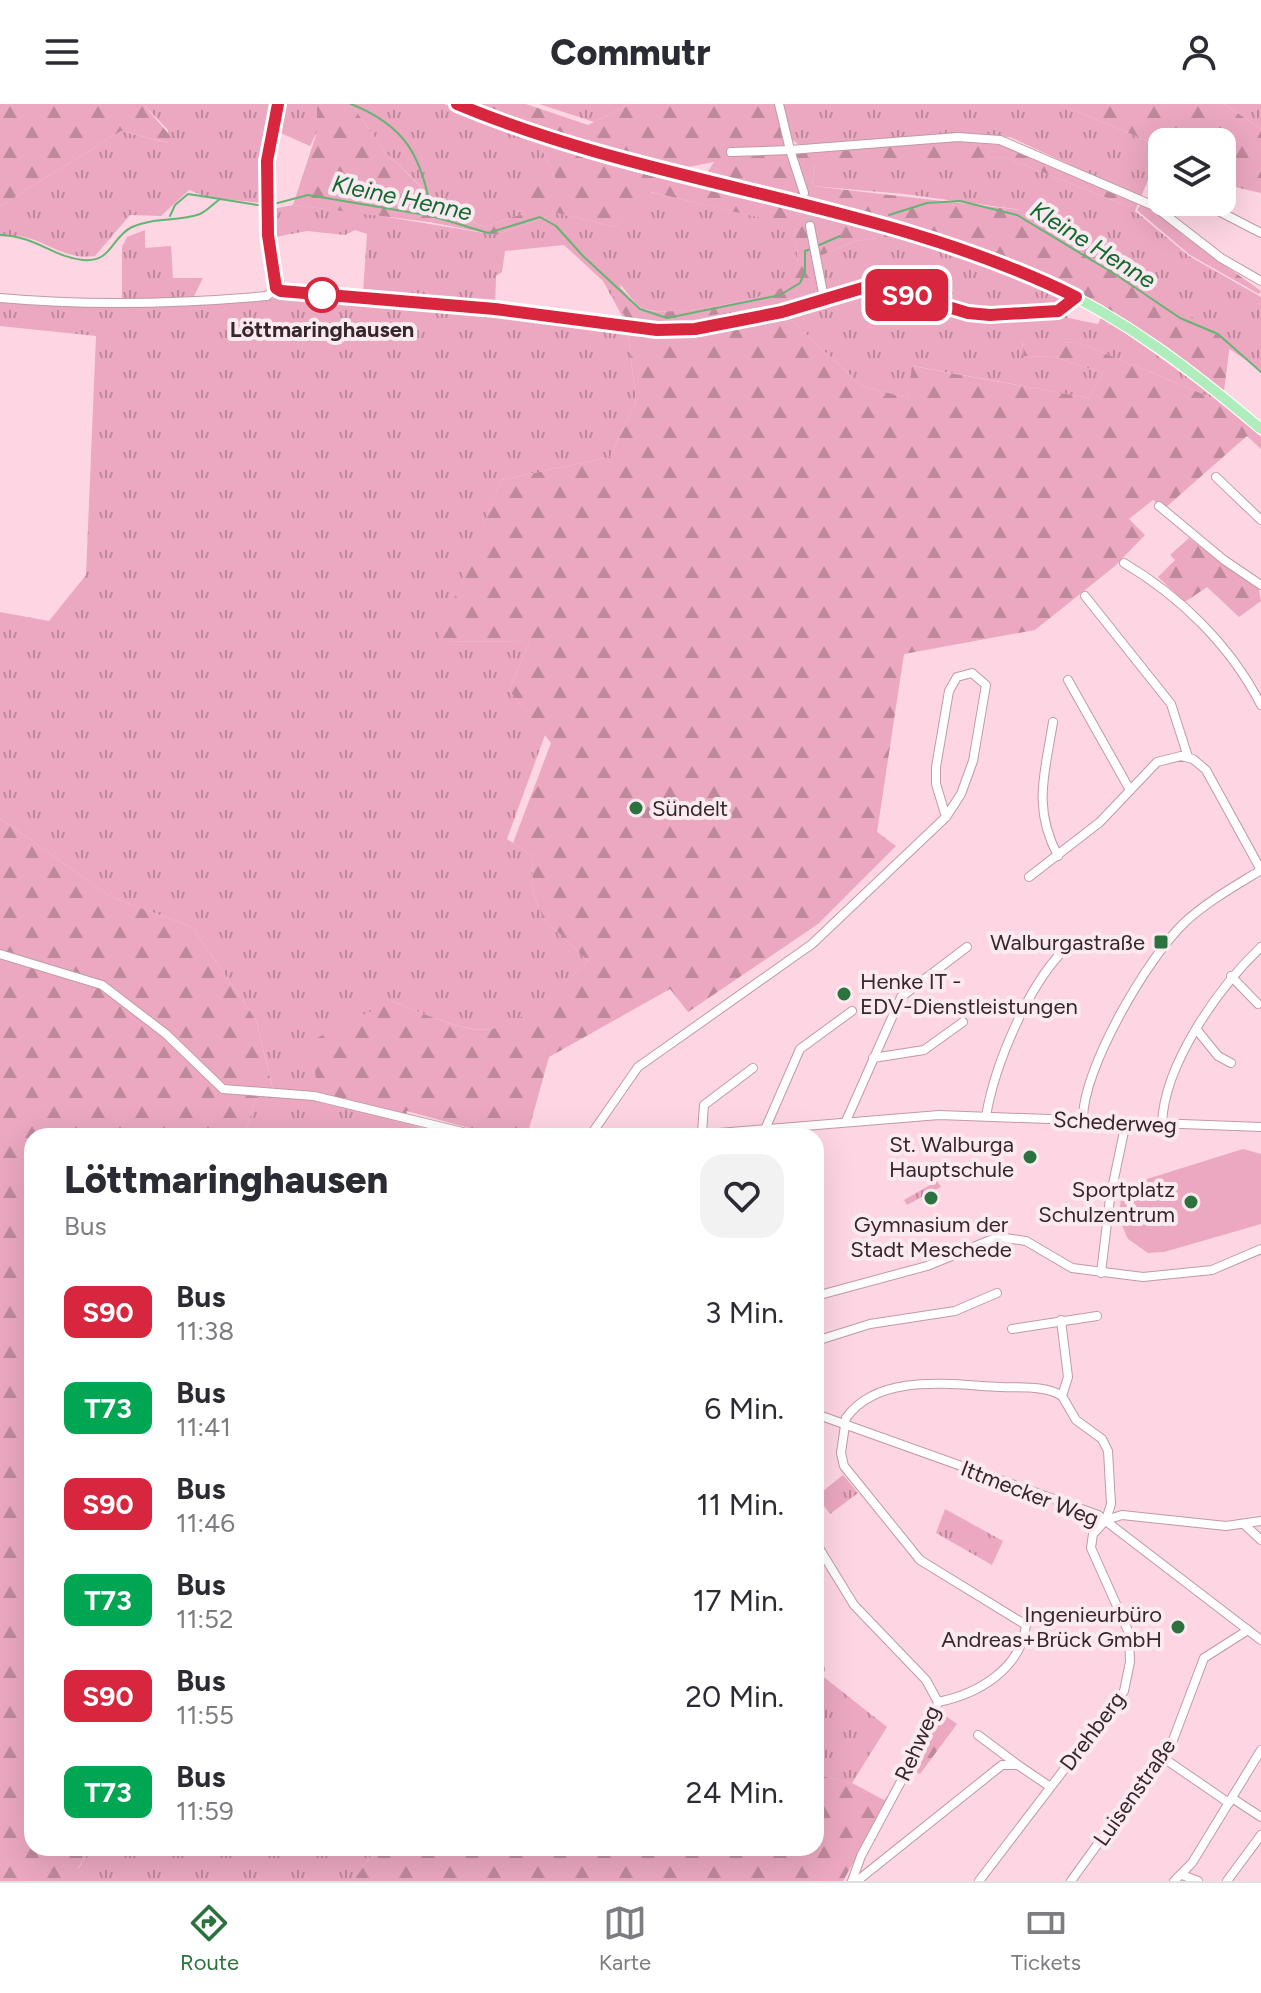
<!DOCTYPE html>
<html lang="de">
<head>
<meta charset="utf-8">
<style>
	:root { --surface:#fff; --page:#f2f2f3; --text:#2b2b33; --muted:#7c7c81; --line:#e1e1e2; --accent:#2c723f }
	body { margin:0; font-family:Figtree,sans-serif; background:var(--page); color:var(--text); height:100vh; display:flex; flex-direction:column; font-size:30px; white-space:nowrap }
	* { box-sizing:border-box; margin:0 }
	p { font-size:26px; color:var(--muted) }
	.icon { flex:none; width:44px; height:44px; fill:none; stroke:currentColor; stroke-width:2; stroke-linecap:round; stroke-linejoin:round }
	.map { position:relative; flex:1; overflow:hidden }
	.sheet { position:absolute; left:24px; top:1024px; width:800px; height:728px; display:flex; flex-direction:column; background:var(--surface); border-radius:24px; box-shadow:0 8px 32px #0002 }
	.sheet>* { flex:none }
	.badge { padding:0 16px; border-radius:12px; font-size:28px; line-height:52px }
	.tools { position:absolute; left:1148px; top:24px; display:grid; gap:16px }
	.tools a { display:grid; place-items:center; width:88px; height:88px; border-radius:16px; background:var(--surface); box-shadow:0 8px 32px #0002; font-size:40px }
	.map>.badge { position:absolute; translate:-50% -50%; box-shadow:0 0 0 4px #fff }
	.round { display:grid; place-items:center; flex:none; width:84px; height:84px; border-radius:24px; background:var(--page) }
	.head { display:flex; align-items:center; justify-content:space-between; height:136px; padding:0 40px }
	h1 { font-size:38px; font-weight:800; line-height:60px }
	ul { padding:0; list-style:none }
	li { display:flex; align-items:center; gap:24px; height:96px; padding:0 40px }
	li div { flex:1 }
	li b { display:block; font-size:30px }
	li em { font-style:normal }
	li .badge { min-width:88px; font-weight:700; text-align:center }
	header { display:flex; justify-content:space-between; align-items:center; height:104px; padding:0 40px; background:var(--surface); font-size:36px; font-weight:800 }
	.menu { display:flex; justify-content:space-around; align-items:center; height:112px; border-top:2px solid var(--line); background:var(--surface); font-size:22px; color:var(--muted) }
	.menu a { display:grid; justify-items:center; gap:4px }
	.menu .active { color:var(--accent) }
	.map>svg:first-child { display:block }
</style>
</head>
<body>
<header><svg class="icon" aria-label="menu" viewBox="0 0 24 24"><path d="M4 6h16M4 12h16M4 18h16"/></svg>Commutr<svg class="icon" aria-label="person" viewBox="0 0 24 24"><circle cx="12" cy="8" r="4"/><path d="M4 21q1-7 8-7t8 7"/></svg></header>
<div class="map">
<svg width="1261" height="1777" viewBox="0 0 1261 1777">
	<defs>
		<pattern id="grass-tufts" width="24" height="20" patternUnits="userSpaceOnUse" patternTransform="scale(2)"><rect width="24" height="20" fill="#eba8c0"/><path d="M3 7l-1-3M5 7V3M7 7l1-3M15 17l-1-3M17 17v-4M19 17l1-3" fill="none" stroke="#bf899c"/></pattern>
		<pattern id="forest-firs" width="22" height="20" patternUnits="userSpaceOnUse" patternTransform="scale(2)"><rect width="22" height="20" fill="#eba8c0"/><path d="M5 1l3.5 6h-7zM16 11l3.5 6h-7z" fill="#bf899c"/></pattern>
	</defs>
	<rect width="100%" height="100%" fill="#fed6e3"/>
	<g fill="url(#grass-tufts)">
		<path d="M 143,0 L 274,0 L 263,47 L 260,99 L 207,93 L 189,86 L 161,112 L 130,111 L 95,152 C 56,157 44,128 0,132 L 0,102 L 121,27 L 168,39 L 168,26 Z"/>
		<polygon points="283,0 317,0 317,28 310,42 276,27"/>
		<polygon points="351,0 444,0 537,35 556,75 509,75 522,110 484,123 447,107 385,48"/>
		<polygon points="539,0 630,0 594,18"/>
		<polygon points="782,0 1059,0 1162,43 1135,107 1189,152 1261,193 1261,266 1021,106 904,90 812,82 815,60 858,56 1004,53 1130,103 1131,89 1010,33 947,31 799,41 789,33"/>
		<polygon points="1224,0 1261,0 1261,25"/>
		<path d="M 650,88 L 794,121 C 796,141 804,165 787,181 C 769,196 660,216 640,203 C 633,198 626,187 620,180 L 627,216 L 777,203 L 813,155 L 855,137 L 901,131 L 972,153 L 1060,190 L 1067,197 L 1063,202 L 1068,214 L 1098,220 L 1102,212 L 1222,298 L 1080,239 L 1022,237 L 1024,252 L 1054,253 L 1103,269 L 1089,294 L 913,262 L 908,294 L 862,282 L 782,208 L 709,222 L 627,222 L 636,297 L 610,353 L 501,376 L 438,538 L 530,537 L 509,586 L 545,631 L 507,735 L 533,752 L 532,785 L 543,814 L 588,857 C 559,883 517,932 474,925 C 446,921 417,906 391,897 L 339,1002 L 454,1032 L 244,1032 L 255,997 L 264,989 L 274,989 L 256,916 L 192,823 L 111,793 L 0,714 L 0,508 L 49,517 L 86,471 L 96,232 L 0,222 L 0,198 L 120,204 L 277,194 L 541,210 L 627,221 L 603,177 L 564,141 L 505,147 L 502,168 L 496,172 L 495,205 L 363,189 L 367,130 L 355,126 L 345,131 L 307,127 L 275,133 L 272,105 L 293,101 L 369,110 L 496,131 L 557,109 L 615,123 Z"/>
		<polygon points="145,126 145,144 171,142 173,174 203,174 193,194 122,194 122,143 127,133"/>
		<polygon points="937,1077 941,1083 907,1101 904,1096"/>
		<polygon points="843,1371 858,1389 830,1410 816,1391 816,1380 823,1387"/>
		<polygon points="945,1405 1003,1437 992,1461 936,1429"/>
		<polygon points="820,1570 887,1623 852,1679 816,1671 816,1573"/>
		<polygon points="91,1744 377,1744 353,1777 91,1777 78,1765"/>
	</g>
	<g fill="url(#forest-firs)">
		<polygon points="0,0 143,0 173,35 169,39 121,27 0,102"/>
		<path d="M 317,0 L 351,0 L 385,48 L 446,107 L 484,123 L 522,110 L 508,75 L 556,75 L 537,35 L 693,81 L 901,131 L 855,137 L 813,155 L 818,182 L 813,195 L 680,216 L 627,216 L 605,176 C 627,182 628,198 643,205 C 666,214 769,197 787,180 C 804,164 796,142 794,122 L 651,88 L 615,123 L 557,109 L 496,131 L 429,118 L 293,101 L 317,28 Z"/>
		<path d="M 477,0 L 526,0 L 588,21 L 630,0 L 776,0 L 788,51 L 958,37 L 1000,41 L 1131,97 L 1130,103 L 1004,53 L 815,60 L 812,82 L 1021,106 L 1104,150 L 1230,240 L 1224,287 C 1165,242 1106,201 1039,169 C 935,119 817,97 705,72 L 714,58 L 683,64 L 624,50 Z"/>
		<polygon points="1059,0 1224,0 1261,25 1261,89 1222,80 1222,38 1162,38 1162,43"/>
		<polygon points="1141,100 1160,109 1184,132 1261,187 1259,190 1190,151 1137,106"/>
		<path d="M 782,208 L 862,282 L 908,294 L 912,262 L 1089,294 L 1103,269 L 1054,253 L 1024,252 L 1022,236 L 1080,239 L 1222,298 L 1261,333 L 1261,345 L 1247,332 L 1165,404 L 1153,396 L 1129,415 L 1145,431 L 1115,462 L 1035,526 L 904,550 L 877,728 L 896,742 L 818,820 L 688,908 L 670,885 L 549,953 L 527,1032 L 469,1024 L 407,1007 L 405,1019 L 318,997 L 313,944 L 317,934 L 391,897 C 417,906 446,921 473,925 C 516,932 559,883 588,857 L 543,814 L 532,785 L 533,752 L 513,739 L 551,639 L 509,586 L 530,537 L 437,538 L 501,376 L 610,353 L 636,297 L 627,222 L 709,222 Z"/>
		<polygon points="1189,434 1259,486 1261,497 1239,513 1207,483 1185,498 1158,473 1175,456 1170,451"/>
		<polygon points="0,714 111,793 192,823 256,916 274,990 264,989 255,997 244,1032 32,1032 32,1744 91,1744 78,1764 91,1777 0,1777"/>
		<polygon points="940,1608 957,1620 920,1670 910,1665"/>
		<polygon points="816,1671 852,1679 884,1696 894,1686 843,1777 353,1777 377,1744 816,1744"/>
	</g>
	<path fill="#eba8c0" d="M 1243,1045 L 1261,1050 L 1261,1120 L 1164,1148 L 1148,1149 L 1128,1135 C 1118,1115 1115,1097 1131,1080 Z"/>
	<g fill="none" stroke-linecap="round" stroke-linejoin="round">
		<g stroke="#65b476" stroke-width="2">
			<path d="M 351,0 C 407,22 422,54 432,111"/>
			<polyline points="270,101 308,91 432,112 488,129 540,113 556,122 583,152 640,205 667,214 780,191 800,179 805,167 805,147 811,145"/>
			<polyline points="889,111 927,99 960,97 1017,111 1118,172 1180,214 1218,230 1261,268"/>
			<polyline points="170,112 175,101 188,90 220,95"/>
			<path d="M 0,131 C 36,132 53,153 83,156 C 112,159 111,133 132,123 C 154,113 178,118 200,110 C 207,107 213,100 220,95 L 264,102"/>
			<polyline points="817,142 840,132"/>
		</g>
		<polyline stroke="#d6b3be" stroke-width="8" stroke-dasharray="8 4" stroke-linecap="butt" points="804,89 810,122"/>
		<g stroke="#c09aa6" stroke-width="10">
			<g id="minor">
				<polyline points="731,48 790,46 779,0"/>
				<polyline points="804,89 790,46 958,33 1000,36 1154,102 1221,154 1261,177"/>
				<polyline points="1201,98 1261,129"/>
				<polyline points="810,122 824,194"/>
				<polyline points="276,184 301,190 495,205 657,226 695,225 782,208 866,183 886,184 968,209 990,211 1058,207 1076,193"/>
				<polyline points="276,184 268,131 267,57 279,0"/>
				<path d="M 0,194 C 89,202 178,200 267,192 L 276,184"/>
				<polyline points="1216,373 1261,416"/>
				<polyline points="1159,402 1224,456 1261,481"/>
				<path d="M 1124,459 C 1180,492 1231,542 1261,601"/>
				<polyline points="1085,492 1171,600 1188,653"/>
				<polyline points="1068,576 1130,686"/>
				<path d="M 1053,618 C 1045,669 1032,703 1058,752"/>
				<polyline points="1029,773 1100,718 1157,658 1181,652 1193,655 1206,666 1261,766"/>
				<polyline points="0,850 102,881 166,930 223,985 314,992 479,1032"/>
				<polyline points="1231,872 1258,900"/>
				<polyline points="1197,926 1218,952 1231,959"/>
				<polyline points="873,954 924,946 963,918"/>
				<path d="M 986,1012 C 995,960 1029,878 1068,842"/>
				<path d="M 1083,1016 C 1082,965 1148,853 1185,818 C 1208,797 1235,782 1261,766"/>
				<polyline points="846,1017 901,893 967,843"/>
				<path d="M 1162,1020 C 1164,960 1219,883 1261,843"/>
				<polyline points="766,1023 800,945 852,907"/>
				<polyline points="702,1029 704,1001 753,964"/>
				<polyline points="590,1032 638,963 812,840 946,713 961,690 973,657 986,581 972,569 957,573 949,587 936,663 936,680 946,713"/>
				<polyline points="682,1032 939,1011 1261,1023"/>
				<polyline points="1101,1169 1110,1094 1126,1018"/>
				<polyline points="816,1192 927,1162 998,1133 1026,1137 1072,1164 1143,1173 1212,1166 1261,1145"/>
				<polyline points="1012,1225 1097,1212"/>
				<polyline points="816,1237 870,1220 955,1207 997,1189"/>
				<polyline points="816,1310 1098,1411 1261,1536"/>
				<polyline points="1106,1416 1122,1411 1226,1422 1261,1417"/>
				<polyline points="1244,1420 1261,1436"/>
				<polyline points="816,1439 854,1501 926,1576 938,1598 928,1627 861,1752 852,1777"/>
				<polyline points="816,1562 820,1565"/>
				<path d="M 938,1598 C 978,1590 1021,1565 1026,1521 L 920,1456 L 844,1362 L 841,1349 L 846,1314 C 879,1268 953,1281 1000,1283 C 1020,1284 1045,1281 1062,1292"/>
				<polyline points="978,1631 1018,1661"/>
				<polyline points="1162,1653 1229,1699"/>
				<polyline points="1232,1694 1261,1713"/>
				<polyline points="1182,1771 1198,1777"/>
				<polyline points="857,1777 1002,1661 1018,1661 1049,1682"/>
				<polyline points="979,1777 1124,1587 1130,1558 1129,1529 1091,1444 1093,1430 1106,1416 1111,1400 1108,1347 1102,1335 1076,1316 1062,1292 1068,1273 1061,1216"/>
				<polyline points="1071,1777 1173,1636 1204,1554 1248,1526"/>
				<polyline points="1174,1777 1192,1759 1261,1646"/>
				<polyline points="1227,1777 1261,1731"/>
			</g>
		</g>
		<g stroke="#fff" stroke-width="12">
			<path id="major" d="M 457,0 C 516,25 577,47 640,63 C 774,95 915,118 1041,176 C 1124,214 1193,267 1261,325"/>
		</g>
		<use href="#minor" stroke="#fff" stroke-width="8"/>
		<use href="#major" stroke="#b0edbd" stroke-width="10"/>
	</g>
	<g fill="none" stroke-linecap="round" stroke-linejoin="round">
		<g stroke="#fff" stroke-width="18">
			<path id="line" d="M 278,0 L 267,57 L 268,131 L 276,184 L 281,187 L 495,205 L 657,226 L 695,225 L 782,208 L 866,183 L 886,184 L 968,209 L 990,211 L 1058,207 L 1076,193 C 881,96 657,84 457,0"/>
		</g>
		<use href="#line" stroke="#d7263d" stroke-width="12"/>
	</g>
	<circle fill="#fff" stroke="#d7263d" stroke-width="4" cx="322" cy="191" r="16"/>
	<g fill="#2c723f" stroke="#fbeaef" stroke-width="3">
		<circle cx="636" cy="704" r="8"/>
		<rect x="1153" y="830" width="16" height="16" rx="4"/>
		<circle cx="844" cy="890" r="8"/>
		<circle cx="1030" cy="1053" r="8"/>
		<circle cx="931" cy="1094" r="8"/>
		<circle cx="1191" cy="1098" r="8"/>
		<circle cx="1178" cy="1523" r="8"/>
	</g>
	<g text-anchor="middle" stroke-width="8" stroke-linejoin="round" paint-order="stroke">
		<g font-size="22" font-weight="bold" fill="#35272c" stroke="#fbeaef">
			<text x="322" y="233">Löttmaringhausen</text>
		</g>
		<g font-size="22" fill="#35272c" stroke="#fbeaef" text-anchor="end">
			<text x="652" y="712" text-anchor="start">Sündelt</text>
			<text x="1145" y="846">Walburgastraße</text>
			<text x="860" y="885" text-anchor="start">Henke IT -<tspan x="860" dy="25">EDV-Dienstleistungen</tspan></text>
			<text x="1014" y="1048">St. Walburga<tspan x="1014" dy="25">Hauptschule</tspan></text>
			<text x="1175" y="1093">Sportplatz<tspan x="1175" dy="25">Schulzentrum</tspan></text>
			<text x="931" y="1128" text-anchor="middle">Gymnasium der<tspan x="931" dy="25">Stadt Meschede</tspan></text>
			<text x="1162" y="1518">Ingenieurbüro<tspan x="1162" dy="25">Andreas+Brück GmbH</tspan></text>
		</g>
		<g font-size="22" fill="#35272c" stroke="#fbeaef">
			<text transform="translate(1115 1018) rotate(3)" y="8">Schederweg</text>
			<text transform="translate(1030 1389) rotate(21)" y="8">Ittmecker Weg</text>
			<text transform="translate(1092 1627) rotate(-53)" y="8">Drehberg</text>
			<text transform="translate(917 1639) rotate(-66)" y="8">Rehweg</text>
			<text transform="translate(1134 1688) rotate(-55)" y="8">Luisenstraße</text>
		</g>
		<g font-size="24" font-style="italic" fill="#116930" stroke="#fbeaef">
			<text transform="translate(402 94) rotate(12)" y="8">Kleine Henne</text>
			<text transform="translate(1093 141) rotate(32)" y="8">Kleine Henne</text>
		</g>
	</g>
</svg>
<div class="tools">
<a><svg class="icon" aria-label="layers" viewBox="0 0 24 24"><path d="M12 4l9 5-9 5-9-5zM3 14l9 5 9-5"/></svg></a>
</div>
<b class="badge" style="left:907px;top:191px;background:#d7263d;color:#fff">S90</b>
<section class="sheet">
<div class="head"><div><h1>Löttmaringhausen</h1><p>Bus</p></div><a class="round"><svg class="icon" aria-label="heart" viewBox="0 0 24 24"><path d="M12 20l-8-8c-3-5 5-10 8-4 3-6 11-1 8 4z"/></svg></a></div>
<ul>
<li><span class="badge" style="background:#d7263d;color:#fff">S90</span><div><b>Bus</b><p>11:38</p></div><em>3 Min.</em></li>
<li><span class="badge" style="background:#00a651;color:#fff">T73</span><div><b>Bus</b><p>11:41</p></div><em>6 Min.</em></li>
<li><span class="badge" style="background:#d7263d;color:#fff">S90</span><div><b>Bus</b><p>11:46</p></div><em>11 Min.</em></li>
<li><span class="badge" style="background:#00a651;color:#fff">T73</span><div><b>Bus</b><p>11:52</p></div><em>17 Min.</em></li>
<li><span class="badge" style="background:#d7263d;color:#fff">S90</span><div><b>Bus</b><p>11:55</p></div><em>20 Min.</em></li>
<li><span class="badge" style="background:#00a651;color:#fff">T73</span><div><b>Bus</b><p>11:59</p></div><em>24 Min.</em></li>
</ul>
</section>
</div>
<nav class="menu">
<a class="active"><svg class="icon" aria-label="directions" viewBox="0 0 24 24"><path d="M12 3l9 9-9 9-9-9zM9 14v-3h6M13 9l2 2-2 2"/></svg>Route</a>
<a><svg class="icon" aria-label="map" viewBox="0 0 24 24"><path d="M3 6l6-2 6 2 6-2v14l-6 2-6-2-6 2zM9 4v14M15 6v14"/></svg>Karte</a>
<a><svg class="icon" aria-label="tickets" viewBox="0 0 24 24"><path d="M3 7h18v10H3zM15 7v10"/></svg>Tickets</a>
</nav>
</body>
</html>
